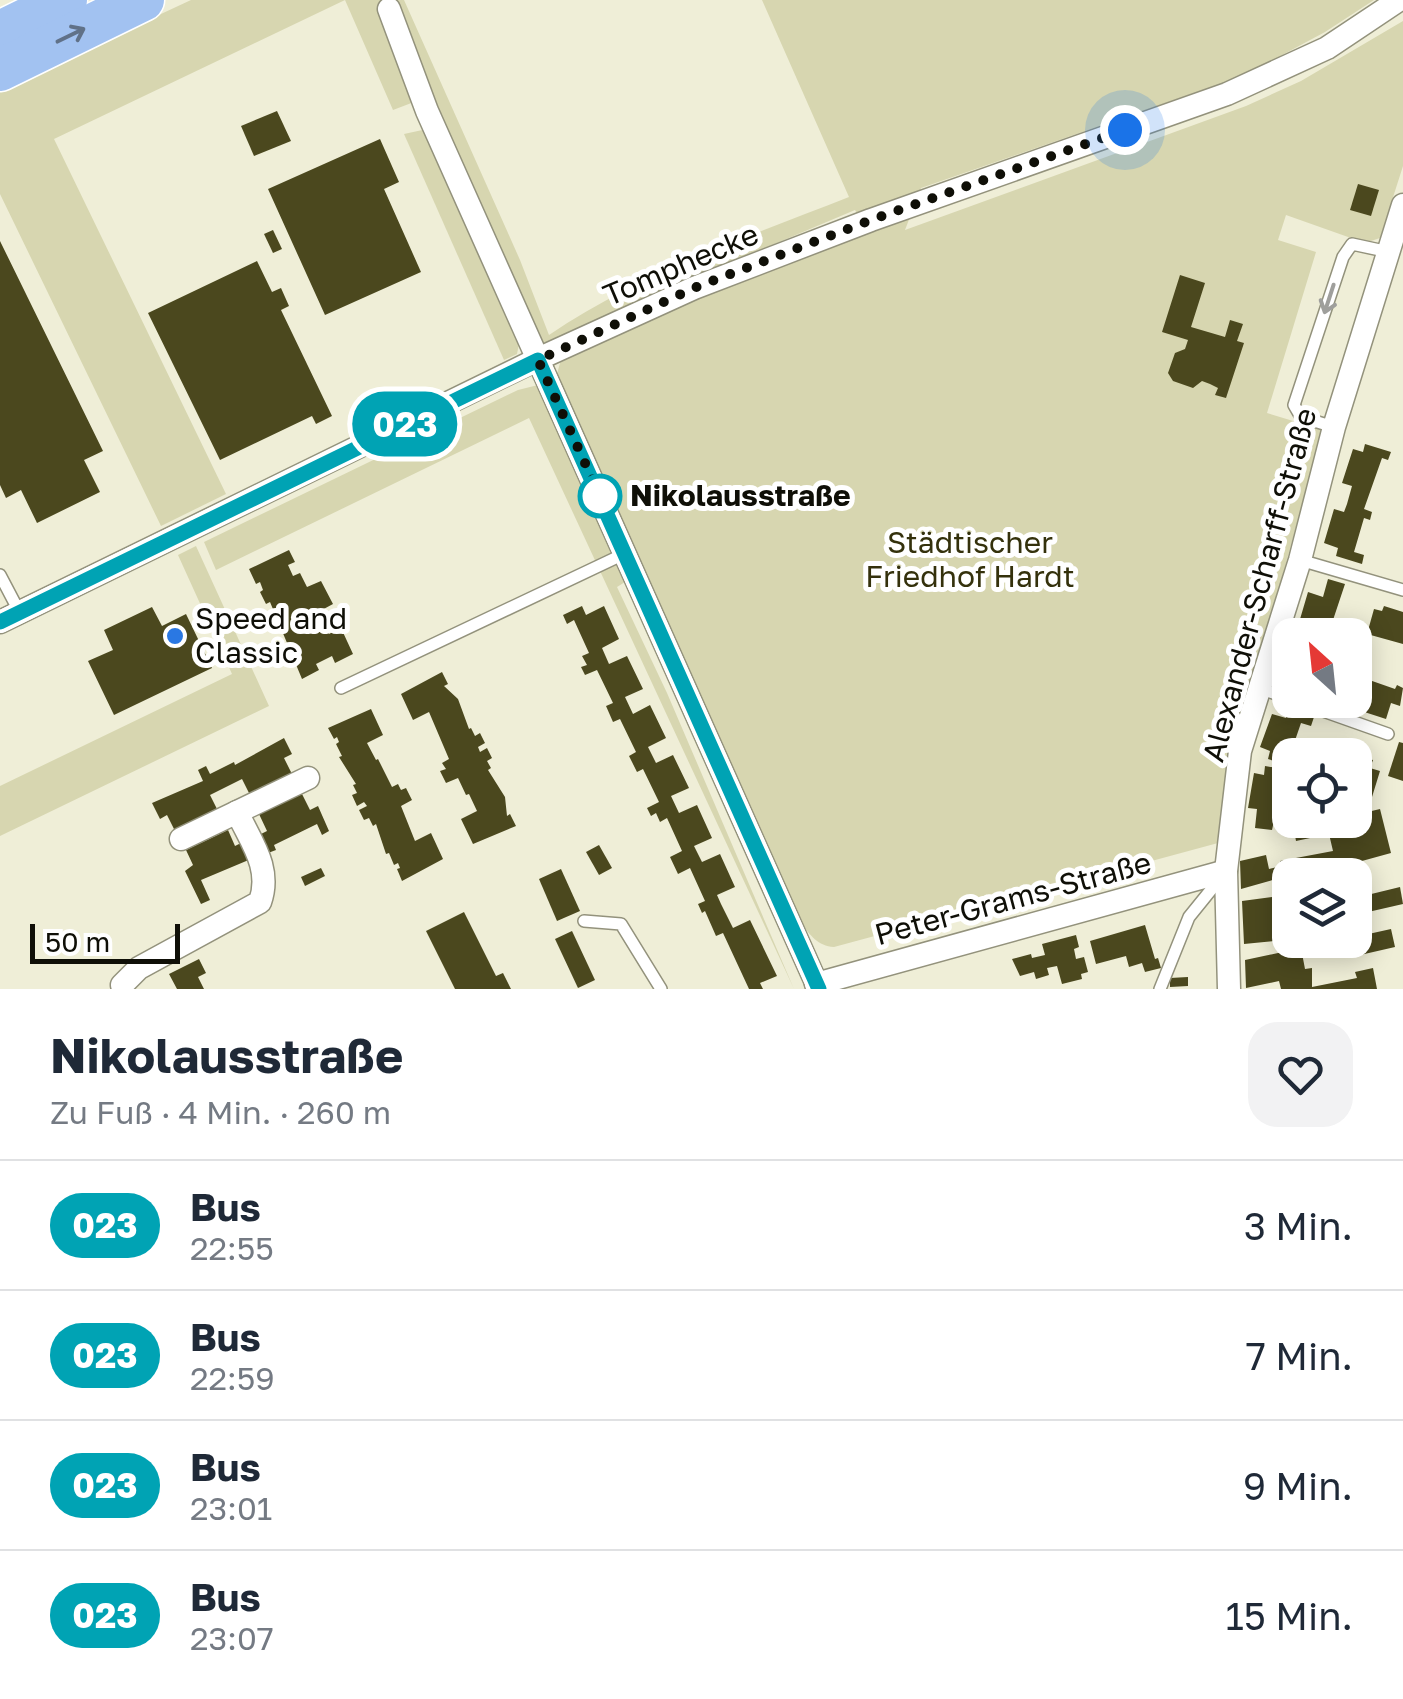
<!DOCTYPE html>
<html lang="de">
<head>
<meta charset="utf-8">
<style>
	:root { --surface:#fff; --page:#f2f2f3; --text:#1f2937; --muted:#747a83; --line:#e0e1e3 }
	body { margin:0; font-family:"Golos Text",sans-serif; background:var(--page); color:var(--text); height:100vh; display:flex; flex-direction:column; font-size:38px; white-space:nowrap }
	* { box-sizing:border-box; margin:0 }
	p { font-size:32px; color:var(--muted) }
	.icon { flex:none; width:55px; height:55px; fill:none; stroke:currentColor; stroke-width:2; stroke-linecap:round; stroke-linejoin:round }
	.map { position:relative; height:989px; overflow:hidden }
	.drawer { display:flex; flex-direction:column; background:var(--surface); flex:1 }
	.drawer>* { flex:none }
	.badge { padding:0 20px; border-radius:32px; font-size:35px; line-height:65px }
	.needle { width:65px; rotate:333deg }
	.buttons { position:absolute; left:1272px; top:618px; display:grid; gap:20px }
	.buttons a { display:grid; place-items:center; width:100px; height:100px; border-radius:20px; background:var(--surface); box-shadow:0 5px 25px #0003; font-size:50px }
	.scale { position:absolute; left:30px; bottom:25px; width:150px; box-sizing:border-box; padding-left:10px; border:5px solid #0f0f07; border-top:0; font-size:28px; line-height:35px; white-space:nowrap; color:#0f0f07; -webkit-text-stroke:8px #fff; paint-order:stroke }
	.you { position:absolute; width:50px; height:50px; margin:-25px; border:8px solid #fff; border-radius:50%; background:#1a73e8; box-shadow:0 0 0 15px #1a73e833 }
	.map>.badge { position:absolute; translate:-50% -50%; box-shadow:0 0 0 5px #fff }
	.round { display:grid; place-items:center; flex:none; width:105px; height:105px; border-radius:30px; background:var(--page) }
	.headline { display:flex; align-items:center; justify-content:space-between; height:170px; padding:0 50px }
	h1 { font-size:48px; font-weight:700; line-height:75px }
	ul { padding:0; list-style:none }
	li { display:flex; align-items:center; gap:30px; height:130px; padding:0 50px; border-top:2px solid var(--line) }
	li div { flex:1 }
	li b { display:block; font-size:38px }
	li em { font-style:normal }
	li .badge { min-width:110px; font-weight:700; text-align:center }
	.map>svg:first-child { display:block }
</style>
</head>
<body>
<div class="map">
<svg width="1403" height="989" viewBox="0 0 1403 989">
	<rect width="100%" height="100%" fill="#efeed7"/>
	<g fill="#d7d6b0">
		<polygon points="191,0 381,0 419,89 414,102 393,110 345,0 54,139 226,494 161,526 0,194 0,89"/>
		<path d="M 391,0 L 404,0 L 520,260 L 549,335 C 640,273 748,237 849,197 L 762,0 L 1374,0 L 1325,32 L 1243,76 L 921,188 L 905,230 L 1246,106 L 1301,81 L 1403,21 L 1403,166 L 1380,238 L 1365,243 L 1286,215 L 1278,240 L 1316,252 L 1267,413 L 1323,430 L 1230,764 L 1218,843 L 834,947 C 818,946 810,935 801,923 L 556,377 L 561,360 L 712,292 L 868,231 L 855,210 L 642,300 L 553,343 L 542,342 L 534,335 Z"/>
		<polygon points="427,129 519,344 517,354 504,360 404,134"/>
		<polygon points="538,385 625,582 617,587 667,693 794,989 529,418 216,570 204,542 518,390"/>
		<polygon points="196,546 269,706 0,836 0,786 232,674 178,555"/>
	</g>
	<g fill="#4b481e">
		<polygon points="277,111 291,141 254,156 241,126"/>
		<polygon points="380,139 399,182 384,189 421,272 325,315 268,189"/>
		<polygon points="1358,184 1379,190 1371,216 1350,210"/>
		<polygon points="273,230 282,249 273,253 264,234"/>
		<polygon points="0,241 103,451 84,460 100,492 37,523 21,490 6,498 0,485"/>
		<polygon points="257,261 272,292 281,288 289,306 281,310 332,416 316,424 312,416 220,460 148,313"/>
		<polygon points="1180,275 1205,283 1191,327 1225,337 1230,320 1243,324 1237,341 1244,343 1226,398 1215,395 1218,388 1210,384 1202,381 1193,388 1173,381 1168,373 1175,353 1185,349 1188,340 1162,332"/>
		<polygon points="1365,444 1391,452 1388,460 1382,458 1364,509 1372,512 1370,520 1364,518 1354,552 1364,555 1362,564 1336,556 1338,548 1324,543 1334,509 1344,512 1347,504 1352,486 1342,483 1353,449 1363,452"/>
		<polygon points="289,550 295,562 288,565 293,576 300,573 307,587 321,581 333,604 320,611 328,626 326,627 329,634 341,628 353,654 335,663 332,656 316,664 319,670 302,679 270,602 266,604 260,592 263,590 260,582 256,584 249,569"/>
		<polygon points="1328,579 1345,584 1328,635 1306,635 1308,629 1298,626 1308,592 1323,597"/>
		<polygon points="582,606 586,615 604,606 619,639 602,648 609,664 627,656 643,689 625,697 633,714 650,705 666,738 648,747 656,763 673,755 689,788 671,796 679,813 697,805 712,838 694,846 702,862 720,854 735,887 717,895 721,904 733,928 750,920 777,976 760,983 763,989 749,989 723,933 716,936 705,911 702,913 698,904 705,901 690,868 678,874 670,857 682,851 667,818 660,822 656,813 651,816 647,808 659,802 643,769 637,772 629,756 636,752 620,719 613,722 606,706 613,703 597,670 585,675 581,667 587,665 582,656 589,653 574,620 567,624 563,615"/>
		<polygon points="1384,606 1403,612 1403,644 1367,634 1374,609 1382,611"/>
		<polygon points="152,607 162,626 186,614 212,668 114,715 88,661 113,650 104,630"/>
		<polygon points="1289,655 1290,655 1290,689 1279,686"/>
		<polygon points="442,672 448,684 444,686 458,699 469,729 471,728 475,736 480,733 485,743 478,747 480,752 487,748 492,758 487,761 491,768 488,770 505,797 507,816 510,814 516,826 473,844 461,819 477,811 469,794 466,795 458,778 446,783 440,771 446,769 442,763 449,759 429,712 413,720 401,694"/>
		<polygon points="1355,675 1395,689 1397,685 1403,688 1400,706 1391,703 1386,719 1352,708"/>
		<polygon points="371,709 383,735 367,743 376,760 378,759 392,787 398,784 401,790 406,788 412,800 401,806 415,841 431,833 443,859 402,881 397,869 400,868 398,863 394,865 389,853 386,854 376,824 373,826 369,818 364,820 359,810 367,806 364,802 357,806 352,795 357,793 353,785 356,784 339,757 342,756 336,744 339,742 337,737 334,739 328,728"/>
		<polygon points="1288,709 1314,717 1311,726 1301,723 1290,755 1290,766 1268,759 1270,751 1260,747 1272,714 1286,718"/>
		<polygon points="284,738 292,754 284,758 292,774 250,795 242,779 210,795 218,811 175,831 167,815 160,819 152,803 203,781 198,770 206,766 210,774 234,762 235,765"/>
		<polygon points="1399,742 1403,743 1403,781 1388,776"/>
		<polygon points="1355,755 1373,760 1370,768 1380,771 1372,797 1362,794 1364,789 1355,786"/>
		<polygon points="1265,766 1283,769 1282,777 1285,778 1280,822 1274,821 1272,830 1255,828 1257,809 1248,808 1254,773 1264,775"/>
		<polygon points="302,794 310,810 318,806 329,831 322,835 317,824 274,845 276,850 268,853 259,835 267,831 259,814"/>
		<polygon points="1380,809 1391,853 1311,875 1290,875 1241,889 1240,861 1266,855 1269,869 1281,866 1280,861 1333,851 1329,834 1296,841 1294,830 1333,820 1355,820 1355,815"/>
		<polygon points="228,830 235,846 243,842 251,859 201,880 210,900 201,904 185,871 193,865 186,850"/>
		<polygon points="599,845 612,868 599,875 586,852"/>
		<polygon points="321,868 325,876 305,886 301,877"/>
		<polygon points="561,869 580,911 557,921 539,879"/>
		<polygon points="1400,887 1403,904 1355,915 1355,898"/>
		<polygon points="1272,897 1272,910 1290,900 1290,927 1273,928 1274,941 1244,944 1242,901"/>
		<polygon points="464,912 496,976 503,973 511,989 455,989 426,931"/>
		<polygon points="1145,925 1155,959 1158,958 1161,968 1145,972 1142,963 1129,967 1126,956 1096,964 1090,941"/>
		<polygon points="1391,929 1395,947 1347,958 1343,940 1355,940 1355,937"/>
		<polygon points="572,931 595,980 578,988 555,939"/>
		<polygon points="1076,935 1079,947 1074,949 1076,959 1084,957 1088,972 1081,974 1082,979 1062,984 1057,966 1047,968 1049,975 1036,979 1034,972 1020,976 1012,959 1031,954 1032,958 1045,955 1042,944"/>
		<polygon points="1301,948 1305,969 1312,968 1312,987 1357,978 1355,972 1373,968 1377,989 1281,989 1279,981 1246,988 1245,960"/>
		<polygon points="199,959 206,973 198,977 204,989 177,989 169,974"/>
		<polygon points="1188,977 1188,986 1170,987 1170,978"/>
	</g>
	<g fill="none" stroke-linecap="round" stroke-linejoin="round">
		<g stroke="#93927c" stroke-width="14">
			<g id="lane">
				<polyline points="1334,427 1301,417 1294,405 1343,257 1352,244 1389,252"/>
				<polyline points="1300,560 1403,590"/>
				<polyline points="0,575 20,613"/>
				<polyline points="341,688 626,553"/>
				<polyline points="1262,689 1290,699"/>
				<polyline points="1292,700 1388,734"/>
				<polyline points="584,921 621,924 661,989"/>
				<polyline points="1160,989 1189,917 1223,875"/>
			</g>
		</g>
		<g stroke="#93927c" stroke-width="25">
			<g id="street">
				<polyline points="389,9 427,111 819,989"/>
				<polyline points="0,622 538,359 694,288 871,220 1227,94 1327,48 1399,0"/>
				<polyline points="181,839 308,778"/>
				<polyline points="816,984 1226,871"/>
				<path d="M 122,985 L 139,968 L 260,902 C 272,868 251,842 237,812"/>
				<polyline points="1229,989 1226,871 1240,751 1300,560 1334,427 1403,205"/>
			</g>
		</g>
		<g stroke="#fff" stroke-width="45">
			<g id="highway">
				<polyline points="0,32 66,0"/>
				<polyline points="0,70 143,0"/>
			</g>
		</g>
		<use href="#lane" stroke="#fff" stroke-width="11"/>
		<use href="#street" stroke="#fff" stroke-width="22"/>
		<use href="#highway" stroke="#a2c2f1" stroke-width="42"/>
	</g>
	<defs><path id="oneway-shaft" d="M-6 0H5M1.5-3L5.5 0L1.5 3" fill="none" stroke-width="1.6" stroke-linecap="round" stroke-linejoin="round" transform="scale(2.5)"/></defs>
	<use stroke="#607188" href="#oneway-shaft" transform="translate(71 35) rotate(-26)"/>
	<use stroke="#9f9f9c" href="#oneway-shaft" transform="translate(1329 299) rotate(108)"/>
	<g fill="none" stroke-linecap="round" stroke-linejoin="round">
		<g stroke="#fff" stroke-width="22">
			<polyline id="line" points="0,622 538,360 819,989"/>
		</g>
		<use href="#line" stroke="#00a3b4" stroke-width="15"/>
		<polyline stroke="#0f0f07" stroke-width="10" stroke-dasharray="0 18" points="600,496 538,360 694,288 871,220 1125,130"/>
	</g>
	<circle fill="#fff" stroke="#00a3b4" stroke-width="5" cx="600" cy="496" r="20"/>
	<circle fill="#2a78e3" stroke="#fff" stroke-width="4" cx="175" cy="636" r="10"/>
	<g text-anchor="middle" stroke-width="10" stroke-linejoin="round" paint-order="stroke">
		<g font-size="30" fill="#0f0f07" stroke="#fff">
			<text transform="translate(681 265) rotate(-23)" y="10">Tomphecke</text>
			<text transform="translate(1260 585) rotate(-75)" y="10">Alexander-Scharff-Straße</text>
			<text transform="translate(1013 899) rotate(-15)" y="10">Peter-Grams-Straße</text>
		</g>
		<g font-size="30" font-weight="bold" fill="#0f0f07" stroke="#fff" text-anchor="start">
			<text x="630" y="506">Nikolausstraße</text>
		</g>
		<g font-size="30" fill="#34310c" stroke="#fff">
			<text x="970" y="553">Städtischer<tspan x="970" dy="34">Friedhof Hardt</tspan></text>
		</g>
		<g font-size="30" fill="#0f0f07" stroke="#fff" text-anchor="start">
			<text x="195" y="629">Speed and<tspan x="195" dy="34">Classic</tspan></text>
		</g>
	</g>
</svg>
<div class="buttons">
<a><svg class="needle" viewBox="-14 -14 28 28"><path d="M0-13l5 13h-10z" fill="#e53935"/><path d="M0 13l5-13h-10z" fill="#747a83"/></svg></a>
<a><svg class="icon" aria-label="locate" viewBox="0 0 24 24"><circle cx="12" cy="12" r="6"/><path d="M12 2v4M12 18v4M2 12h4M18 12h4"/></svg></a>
<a><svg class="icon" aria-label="layers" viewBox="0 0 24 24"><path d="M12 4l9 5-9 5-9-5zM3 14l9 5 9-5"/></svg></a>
</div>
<div class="scale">50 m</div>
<div class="you" style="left:1125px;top:130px"></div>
<b class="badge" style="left:405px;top:424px;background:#00a3b4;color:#fff">023</b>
</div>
<section class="drawer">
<div class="headline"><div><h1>Nikolausstraße</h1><p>Zu Fuß · 4 Min. · 260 m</p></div><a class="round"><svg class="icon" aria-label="heart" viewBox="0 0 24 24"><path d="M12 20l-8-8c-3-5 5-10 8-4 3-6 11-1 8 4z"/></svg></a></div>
<ul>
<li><span class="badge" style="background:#00a3b4;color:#fff">023</span><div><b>Bus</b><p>22:55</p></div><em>3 Min.</em></li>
<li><span class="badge" style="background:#00a3b4;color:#fff">023</span><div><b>Bus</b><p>22:59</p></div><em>7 Min.</em></li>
<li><span class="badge" style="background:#00a3b4;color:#fff">023</span><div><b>Bus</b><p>23:01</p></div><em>9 Min.</em></li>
<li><span class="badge" style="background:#00a3b4;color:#fff">023</span><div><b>Bus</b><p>23:07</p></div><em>15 Min.</em></li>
</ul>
</section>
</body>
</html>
